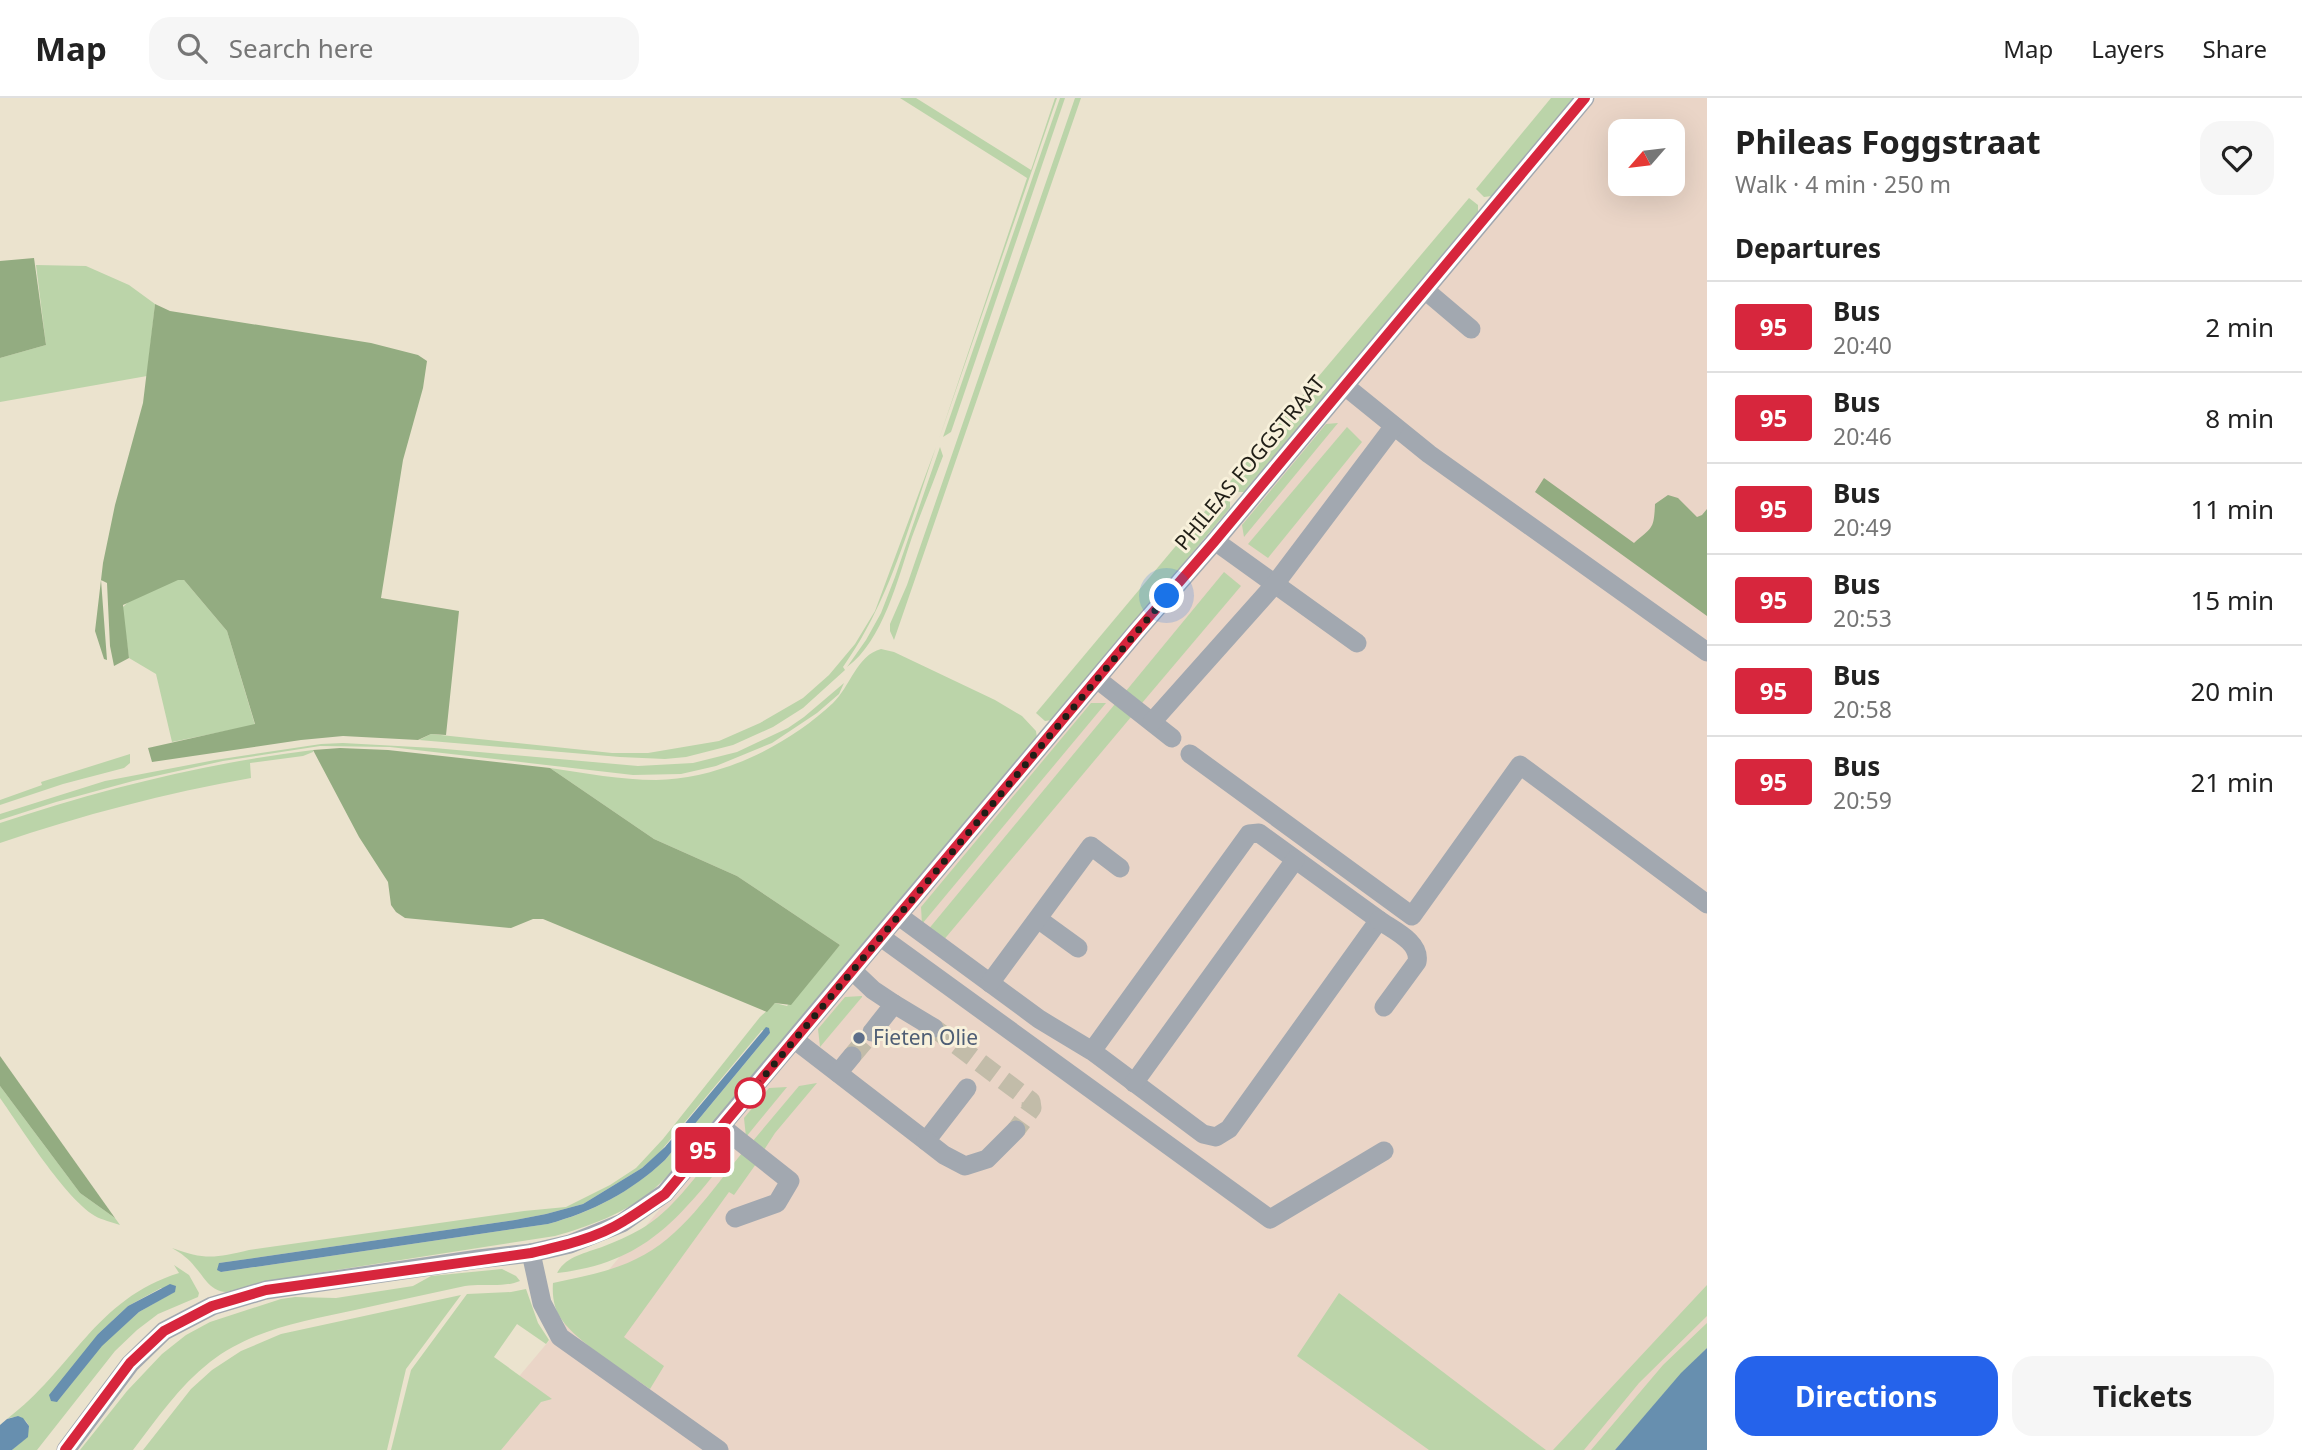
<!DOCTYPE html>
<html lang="en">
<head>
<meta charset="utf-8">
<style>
	:root { --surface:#fff; --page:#f6f6f6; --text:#222; --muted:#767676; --line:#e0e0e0; --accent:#2563eb }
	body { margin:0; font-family:"Noto Sans",sans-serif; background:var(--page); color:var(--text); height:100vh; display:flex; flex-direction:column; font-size:26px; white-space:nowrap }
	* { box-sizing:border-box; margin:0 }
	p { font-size:23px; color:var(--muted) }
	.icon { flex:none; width:38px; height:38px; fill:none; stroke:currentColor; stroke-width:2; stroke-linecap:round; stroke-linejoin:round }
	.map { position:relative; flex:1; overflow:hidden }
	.panel { display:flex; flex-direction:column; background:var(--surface); width:595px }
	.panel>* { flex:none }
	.badge { padding:0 14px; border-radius:5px; font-size:24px; line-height:46px }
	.needle { width:46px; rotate:242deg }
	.fabs { position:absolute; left:1608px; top:21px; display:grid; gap:14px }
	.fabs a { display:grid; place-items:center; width:77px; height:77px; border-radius:14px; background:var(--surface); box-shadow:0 7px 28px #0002; font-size:35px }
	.you { position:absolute; width:35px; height:35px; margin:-18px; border:5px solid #fff; border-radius:50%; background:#1a73e8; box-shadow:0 0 0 10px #1a73e833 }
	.map>.badge { position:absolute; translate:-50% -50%; box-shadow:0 0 0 4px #fff }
	h2 { padding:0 28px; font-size:26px; line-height:63px }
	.round { display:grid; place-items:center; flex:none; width:74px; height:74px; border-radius:21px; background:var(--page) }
	.summary { display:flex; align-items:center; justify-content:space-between; height:119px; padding:0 28px }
	h1 { font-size:33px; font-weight:700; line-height:52px }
	.primary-button { display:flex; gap:14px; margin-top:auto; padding:14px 28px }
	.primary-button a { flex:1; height:80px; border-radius:21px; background:var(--accent); color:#fff; font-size:28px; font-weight:700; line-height:80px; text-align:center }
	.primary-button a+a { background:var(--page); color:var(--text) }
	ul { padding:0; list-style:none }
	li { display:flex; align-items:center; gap:21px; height:91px; padding:0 28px; border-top:2px solid var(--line) }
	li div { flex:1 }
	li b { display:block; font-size:26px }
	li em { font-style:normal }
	li .badge { min-width:77px; font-weight:700; text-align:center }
	header { display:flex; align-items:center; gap:42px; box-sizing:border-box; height:98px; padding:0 35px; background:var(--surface); border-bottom:2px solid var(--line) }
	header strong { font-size:33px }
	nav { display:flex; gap:38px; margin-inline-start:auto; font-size:24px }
	.search { width:490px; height:63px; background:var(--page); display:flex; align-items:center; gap:18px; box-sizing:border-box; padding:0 24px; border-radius:21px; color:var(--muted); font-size:26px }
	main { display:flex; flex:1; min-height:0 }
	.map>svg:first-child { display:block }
</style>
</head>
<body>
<header>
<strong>Map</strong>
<div class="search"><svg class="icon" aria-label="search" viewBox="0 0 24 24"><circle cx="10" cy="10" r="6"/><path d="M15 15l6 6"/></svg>Search here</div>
<nav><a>Map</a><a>Layers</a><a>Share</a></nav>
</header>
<main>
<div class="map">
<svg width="1707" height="1352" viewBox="0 0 1707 1352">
	<rect width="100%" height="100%" fill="#ebe3ce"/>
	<path fill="#ead5c7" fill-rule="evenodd" d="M 1596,0 L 1707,0 L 1707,1352 L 457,1352 ZM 1620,33 L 1673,33 L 1673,86 L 1620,86 Z"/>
	<g fill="#bbd4a9" fill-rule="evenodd">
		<polygon points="900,0 916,0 1031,72 1055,0 1057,0 939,341 1027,80"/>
		<polygon points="1060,0 1065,0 951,334 943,339"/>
		<polygon points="1075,0 1081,0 894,542 890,533 890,526 907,487"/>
		<polygon points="1551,0 1574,0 1492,98 1484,99 1476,91"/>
		<polygon points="1469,100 1478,107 1478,114 1244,394 1236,394 1227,387"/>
		<polygon points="36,167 86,168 129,187 155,206 147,278 0,304 0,260 46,247"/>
		<polygon points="1338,325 1244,439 1242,427 1326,326"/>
		<polygon points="1347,329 1362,344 1268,460 1248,446"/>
		<path d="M 936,349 C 910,424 890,503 843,569 L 845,572 L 803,610 L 773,629 L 733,647 L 686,659 L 665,661 L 620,659 L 419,642 L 431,636 L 612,655 L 648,655 L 719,643 L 760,625 L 803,600 L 829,577 L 855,546 L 875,513 Z"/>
		<path d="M 940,349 L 943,358 C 933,385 922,412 912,439 C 898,480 883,543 847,569 L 866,542 L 881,515 L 895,479 Z"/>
		<polygon points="1221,394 1230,402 1230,410 1052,622 1045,623 1036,615"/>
		<polygon points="1224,474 1241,488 1142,605 1126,593"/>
		<polygon points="178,481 184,482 227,533 255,627 172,644 156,576 129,560 122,510 128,504"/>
		<path d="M 881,551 L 894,554 L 995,602 L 1022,618 L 1036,633 L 1037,640 L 680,1065 C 671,1074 662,1084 652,1093 C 626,1115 587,1129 555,1138 L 298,1178 L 226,1194 C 210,1193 205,1180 195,1169 C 189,1161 181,1155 172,1150 C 204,1162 216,1160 249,1152 L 524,1113 L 566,1109 L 610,1087 L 636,1070 L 663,1041 L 760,919 L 775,905 L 787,908 L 840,847 L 737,778 L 654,741 L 550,670 C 585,675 621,682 656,682 C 720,681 787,648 833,605 C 850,589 857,557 881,551 ZM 762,932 L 770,935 L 665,1062 C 630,1094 593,1114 548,1126 L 221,1174 L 219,1165 L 515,1122 L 546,1116 L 583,1106 L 642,1070 L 659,1055 Z"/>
		<polygon points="844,585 839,596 817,615 772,645 716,668 681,676 633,677 390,649 320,648 223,663 133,683 56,704 0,722 0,716 105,683 215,662 321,646 343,645 434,650 638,668 693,665 737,654 788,630 804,619"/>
		<polygon points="1091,605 1106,605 922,826 921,809"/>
		<polygon points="1115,606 1131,619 942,844 927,833"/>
		<path d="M 313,652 L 313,654 L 303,658 L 250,665 L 251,680 C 166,695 82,717 0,745 L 0,725 C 102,691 206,665 313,652 Z"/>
		<polygon points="130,656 130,665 124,670 63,686 0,707 0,702 42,687 41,684"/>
		<polygon points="862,898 862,899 820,949 818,931 845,899"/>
		<polygon points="817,985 775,1035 764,1052 752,1044 799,988"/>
		<path d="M 0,988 L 80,1095 L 115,1120 L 120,1127 C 112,1124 102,1122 95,1118 C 64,1099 22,1031 0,1000 Z"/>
		<polygon points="787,989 746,1039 744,1020 769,990"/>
		<path d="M 734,1052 C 681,1117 648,1165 557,1175 C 566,1158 586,1155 602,1149 C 615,1144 629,1138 641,1131 C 672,1113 694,1080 716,1054 Z"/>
		<path d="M 742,1055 L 756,1066 L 734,1097 L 729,1094 L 624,1239 L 664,1268 L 650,1291 C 626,1274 578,1245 562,1222 C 554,1212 552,1198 553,1185 C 581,1179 610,1174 636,1161 C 681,1140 711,1093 742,1055 Z"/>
		<path d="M 174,1167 L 189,1177 L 199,1195 L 198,1199 L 158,1216 L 137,1232 L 115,1253 L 37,1352 L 12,1352 L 27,1339 L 29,1328 C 24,1318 17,1317 7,1321 C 72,1272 95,1201 179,1175 ZM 161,1190 L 174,1194 L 139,1214 L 101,1248 L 57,1304 L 98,1236 L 128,1208 Z"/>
		<path d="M 502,1171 L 516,1178 L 520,1183 C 503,1190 483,1185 465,1188 C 428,1196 391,1204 355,1212 C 304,1223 253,1231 210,1264 C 179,1288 157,1321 133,1352 L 80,1352 L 127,1293 L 162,1256 L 186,1237 L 210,1224 L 281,1201 L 295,1199 L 336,1200 L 413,1188 L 431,1178 Z"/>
		<polygon points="1707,1187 1707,1218 1639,1285 1584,1352 1553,1352"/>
		<polygon points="526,1191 538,1225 549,1242 546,1246 517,1226 494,1259 552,1301 541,1304 501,1352 391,1352 411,1272 467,1196 511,1194"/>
		<polygon points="1339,1195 1534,1343 1546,1352 1429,1352 1297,1258"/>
		<polygon points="461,1197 406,1271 387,1352 143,1352 191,1291 212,1272 241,1253 281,1236"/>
		<polygon points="1707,1225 1707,1250 1681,1276 1615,1352 1591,1352 1663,1267"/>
	</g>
	<g fill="#93ac81">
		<polygon points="34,160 46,247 0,260 0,163"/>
		<polygon points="155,206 170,213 371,245 418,257 427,263 423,290 403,362 381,500 459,513 446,637 431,636 418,642 343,638 301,642 152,664 148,650 255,626 227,533 184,482 178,482 123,507 129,560 114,568 110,548 107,485 101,482 107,562 104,561 95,533 103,465 115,407 143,305"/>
		<path d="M 1544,380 L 1634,445 C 1652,429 1654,432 1655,406 L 1668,397 L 1678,400 L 1697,419 L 1702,417 L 1707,411 L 1707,518 L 1535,394 Z"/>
		<polygon points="340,650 388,652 550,670 654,741 737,778 840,847 791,907 775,905 767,914 543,821 533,821 511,830 405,820 396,814 391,807 388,784 359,739 313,652"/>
		<polygon points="0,958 115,1120 80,1095 0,988"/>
	</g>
	<g fill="#678faf">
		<path d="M 766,929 L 769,930 L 770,935 L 665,1062 C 631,1094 592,1114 548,1126 L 221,1174 L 217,1172 L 219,1165 L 515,1122 L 546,1116 L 583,1106 L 642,1070 L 665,1049 Z"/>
		<polygon points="170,1186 176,1188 175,1194 139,1214 102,1248 57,1304 51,1303 49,1297 98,1236 128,1208"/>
		<polygon points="1707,1250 1707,1352 1615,1352 1681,1275"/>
		<polygon points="18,1318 23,1320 29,1328 28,1339 12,1352 0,1352 0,1327 7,1321"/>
	</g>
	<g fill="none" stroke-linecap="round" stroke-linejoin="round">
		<g stroke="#c2bca9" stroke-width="19" stroke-dasharray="19 10" stroke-linecap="butt">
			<polyline points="934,930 1031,1003 1032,1010 1016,1032"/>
			<polyline points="852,958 872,934"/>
		</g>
		<g stroke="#a2a8b0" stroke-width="19">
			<polyline points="1425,192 1471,231"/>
			<polyline points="1345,288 1429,356 1707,554"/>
			<polyline points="1215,443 1357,545"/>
			<polyline points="1097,581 1172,640"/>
			<polyline points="1152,624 1275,486 1394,328"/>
			<polyline points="1190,656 1412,818 1520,667 1707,806"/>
			<polyline points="899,818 1039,921 1092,953 1203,1036 1216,1039 1229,1031 1379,822 1259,735 1249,736 1092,953"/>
			<polyline points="1038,821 1078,850"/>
			<path d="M 1379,822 C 1393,832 1421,844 1417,864 L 1384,909"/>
			<polyline points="881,839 1270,1121 1384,1053"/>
			<polyline points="853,873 873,892 894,906 872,934"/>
			<polyline points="990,885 1091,748 1120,770"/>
			<polyline points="894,906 934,930"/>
			<polyline points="795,942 926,1043 967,990"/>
			<polyline points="838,975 852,958"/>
			<polyline points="1134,985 1295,762"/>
			<polyline points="722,1029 790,1083 777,1105 735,1120"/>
			<polyline points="926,1043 944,1057 965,1068 987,1061 1016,1032"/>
			<polyline points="531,1155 542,1205 560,1239 719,1352"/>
			<polyline points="66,1352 130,1266 164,1233 212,1208 266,1192 479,1161 531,1155 570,1146 622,1125 665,1095 1136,534 1215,443 1585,0"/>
		</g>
	</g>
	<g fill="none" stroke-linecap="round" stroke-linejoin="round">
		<g stroke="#fff" stroke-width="16">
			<path id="line" d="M 65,1352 L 130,1265 L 164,1233 L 212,1208 L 266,1192 L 531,1155 C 562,1148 597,1140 624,1123 C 638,1115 651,1105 665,1096 L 1136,534 L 1215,443 L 1585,0"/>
		</g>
		<use href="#line" stroke="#d7263d" stroke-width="10"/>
		<polyline stroke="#201e16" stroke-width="7" stroke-dasharray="0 12.6" points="750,995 1167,498"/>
	</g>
	<circle fill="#5c6f8a" stroke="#f8f1db" stroke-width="2.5" cx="859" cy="940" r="7"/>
	<circle fill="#fff" stroke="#d7263d" stroke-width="3.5" cx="750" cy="995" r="14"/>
	<g text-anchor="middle" stroke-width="6" stroke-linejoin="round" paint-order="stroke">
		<g font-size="21" fill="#201e16" stroke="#f8f1db">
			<text transform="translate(1250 365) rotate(-50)" y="7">PHILEAS FOGGSTRAAT</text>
		</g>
		<g font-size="21" fill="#4e5e75" stroke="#f8f1db" text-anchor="start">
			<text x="873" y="947">Fieten Olie</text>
		</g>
	</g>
</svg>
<div class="fabs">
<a><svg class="needle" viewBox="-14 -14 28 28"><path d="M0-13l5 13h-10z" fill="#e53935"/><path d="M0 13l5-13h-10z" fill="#767676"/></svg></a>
</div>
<div class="you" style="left:1167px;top:498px"></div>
<b class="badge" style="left:703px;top:1052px;background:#d7263d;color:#fff">95</b>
</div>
<section class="panel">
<div class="summary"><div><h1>Phileas Foggstraat</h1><p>Walk · 4 min · 250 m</p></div><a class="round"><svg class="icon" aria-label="heart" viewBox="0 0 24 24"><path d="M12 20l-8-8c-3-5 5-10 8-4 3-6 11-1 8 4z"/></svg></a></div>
<h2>Departures</h2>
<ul>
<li><span class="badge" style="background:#d7263d;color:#fff">95</span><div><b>Bus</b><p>20:40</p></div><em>2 min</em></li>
<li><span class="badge" style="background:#d7263d;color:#fff">95</span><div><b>Bus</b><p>20:46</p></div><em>8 min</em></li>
<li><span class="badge" style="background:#d7263d;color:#fff">95</span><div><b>Bus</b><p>20:49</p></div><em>11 min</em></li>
<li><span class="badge" style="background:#d7263d;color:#fff">95</span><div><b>Bus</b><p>20:53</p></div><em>15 min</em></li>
<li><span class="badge" style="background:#d7263d;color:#fff">95</span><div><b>Bus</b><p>20:58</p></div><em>20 min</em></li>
<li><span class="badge" style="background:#d7263d;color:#fff">95</span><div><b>Bus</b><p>20:59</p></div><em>21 min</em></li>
</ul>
<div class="primary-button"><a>Directions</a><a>Tickets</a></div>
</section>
</main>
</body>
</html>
